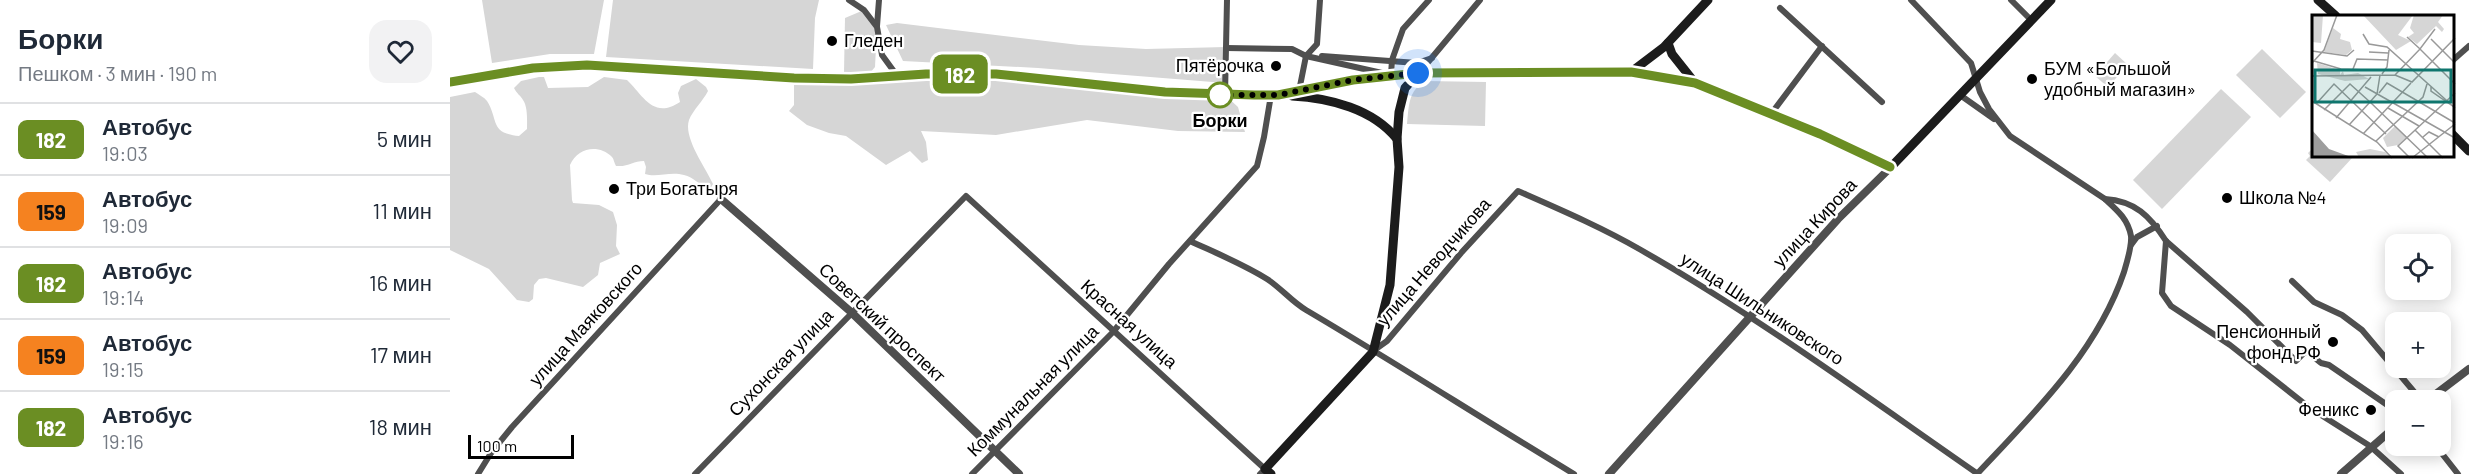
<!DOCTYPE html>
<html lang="ru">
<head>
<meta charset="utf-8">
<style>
	:root { --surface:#fff; --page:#f2f2f3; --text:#1f2937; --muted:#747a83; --line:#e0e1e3 }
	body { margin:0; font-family:Barlow,sans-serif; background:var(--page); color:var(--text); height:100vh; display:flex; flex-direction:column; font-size:22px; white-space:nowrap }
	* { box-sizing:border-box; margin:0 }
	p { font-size:20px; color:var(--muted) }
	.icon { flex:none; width:33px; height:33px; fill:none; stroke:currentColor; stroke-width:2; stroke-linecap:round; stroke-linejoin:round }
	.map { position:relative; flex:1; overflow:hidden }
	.sheet { display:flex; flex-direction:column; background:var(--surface); width:450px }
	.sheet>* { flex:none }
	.badge { padding:0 12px; border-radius:9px; font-size:21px; line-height:39px }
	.buttons { position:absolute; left:1935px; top:234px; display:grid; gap:12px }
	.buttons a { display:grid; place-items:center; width:66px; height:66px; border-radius:12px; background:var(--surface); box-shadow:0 3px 15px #0003; font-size:30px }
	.scale { position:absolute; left:18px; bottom:15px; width:106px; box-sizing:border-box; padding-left:6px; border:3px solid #000; border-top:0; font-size:16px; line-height:21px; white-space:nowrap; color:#000; -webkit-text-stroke:4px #fff; paint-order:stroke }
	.you { position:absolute; width:30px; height:30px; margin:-15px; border:4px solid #fff; border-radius:50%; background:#1a73e8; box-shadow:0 0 0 9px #1a73e833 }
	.map>.badge { position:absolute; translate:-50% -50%; box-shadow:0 0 0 3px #fff }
	.round { display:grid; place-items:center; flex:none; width:63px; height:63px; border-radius:18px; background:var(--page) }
	.headline { display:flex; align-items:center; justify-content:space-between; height:102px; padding:0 18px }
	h1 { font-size:28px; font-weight:600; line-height:45px }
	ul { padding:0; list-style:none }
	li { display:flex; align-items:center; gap:18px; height:72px; padding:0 18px; border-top:2px solid var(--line) }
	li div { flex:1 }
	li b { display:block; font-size:22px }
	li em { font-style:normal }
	li .badge { min-width:66px; font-weight:700; text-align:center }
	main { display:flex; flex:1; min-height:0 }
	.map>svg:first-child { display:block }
</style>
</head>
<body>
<main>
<section class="sheet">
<div class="headline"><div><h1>Борки</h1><p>Пешком · 3 мин · 190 m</p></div><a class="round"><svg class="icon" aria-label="heart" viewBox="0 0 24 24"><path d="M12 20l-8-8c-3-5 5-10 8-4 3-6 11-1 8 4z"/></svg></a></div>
<ul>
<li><span class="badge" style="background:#6b8e23;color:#fff">182</span><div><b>Автобус</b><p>19:03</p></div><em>5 мин</em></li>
<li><span class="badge" style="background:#f58220;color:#111">159</span><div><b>Автобус</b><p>19:09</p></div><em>11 мин</em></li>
<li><span class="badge" style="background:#6b8e23;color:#fff">182</span><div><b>Автобус</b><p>19:14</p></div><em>16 мин</em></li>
<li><span class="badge" style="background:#f58220;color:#111">159</span><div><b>Автобус</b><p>19:15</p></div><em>17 мин</em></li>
<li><span class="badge" style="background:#6b8e23;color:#fff">182</span><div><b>Автобус</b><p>19:16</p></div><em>18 мин</em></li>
</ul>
</section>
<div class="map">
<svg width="2019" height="474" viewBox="0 0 2019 474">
	<rect width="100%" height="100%" fill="#fff"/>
	<g fill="#d6d6d6">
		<polygon points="32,0 154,0 144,54 100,54 42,63"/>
		<polygon points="163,0 369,0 365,18 363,69 156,57"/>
		<polygon points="414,10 427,27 425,67 420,73 394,73 395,18"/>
		<polygon points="447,23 629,45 696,49 776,47 775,83 588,68 453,61 436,25"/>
		<polygon points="1812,49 1856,92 1830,118 1786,75"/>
		<polygon points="1665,53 1678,65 1658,87 1645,76"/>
		<polygon points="513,74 775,95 788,107 795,132 728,131 637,120 546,135 471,131 476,142 478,160 472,163 460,151 436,165 396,136 379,133 357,125 339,111 344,105 344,78"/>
		<path d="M 89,77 L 94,77 L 98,88 L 138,87 L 154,77 L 177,80 C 193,95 203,120 230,102 L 228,93 L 231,86 L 246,79 L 256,87 L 258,91 C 253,101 243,110 239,120 C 233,138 256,168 263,184 L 260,189 C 251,186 243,177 234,175 C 220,171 207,178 195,174 L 196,167 L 194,161 C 183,161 179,167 166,166 C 164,163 164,159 162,157 C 149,144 128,147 120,165 L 122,200 L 123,203 L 149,205 L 163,212 L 167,225 L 166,246 L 170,254 L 150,263 L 148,275 L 133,287 L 96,278 L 89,279 L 84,285 L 83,299 L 79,302 L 67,300 L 39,269 L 0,250 L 0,97 L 25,92 C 29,95 34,97 37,101 C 49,120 39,133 69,136 L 77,129 C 77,121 78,107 73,100 C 70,95 67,94 64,88 L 71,81 Z"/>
		<path d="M 975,81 L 1036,82 L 1035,126 L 957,124 C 959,106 958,91 975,81 Z"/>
		<polygon points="1771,89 1801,117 1712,209 1683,180"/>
		<polygon points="1863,148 1863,156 1902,156 1902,158 1880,182 1856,160 1860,156 1858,153"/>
	</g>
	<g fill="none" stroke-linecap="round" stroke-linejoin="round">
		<g stroke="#4f4f4f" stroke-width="6">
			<polyline points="399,0 414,10 427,27 432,55 448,77"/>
			<path d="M 1461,0 L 1521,63 L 1530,92 L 1539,109 L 1560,136 L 1655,199 C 1685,201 1700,216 1716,241 L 1797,312 L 1846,361 L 1856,351 L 1871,363 L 1879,365 L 1946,411"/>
			<polyline points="1561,0 1582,21"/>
			<polyline points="1330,8 1432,102"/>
			<polyline points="427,26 429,0"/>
			<polyline points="776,48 842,49 856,56 941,75 942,60 953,29 979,0"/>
			<polyline points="872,56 967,63 982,58"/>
			<polyline points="2002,61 2019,46"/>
			<polyline points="969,73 1030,0"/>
			<polyline points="849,91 856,56 867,44 870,0"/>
			<polyline points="775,95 777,0"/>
			<polyline points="1510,95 1544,119"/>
			<polyline points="1321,114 1372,46"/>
			<path d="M 740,241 C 766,253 793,264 817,279 C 831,288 842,302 856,310 C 946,363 1034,420 1124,474"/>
			<polyline points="1716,241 1712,293 1721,306 1780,345 1860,408 1920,446 1951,474"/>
			<polyline points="1681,245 1687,237 1707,226"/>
			<polyline points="1842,281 1864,302 1892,315 1912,330 1971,400"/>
			<path d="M 923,351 L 937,341 L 1011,253 L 1068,191 C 1109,209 1151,227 1191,250 C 1308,317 1417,397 1528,474"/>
			<polyline points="1986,446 2008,474"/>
			<polyline points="28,474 41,453 62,427 271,199"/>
			<polyline points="245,474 516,196 815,469 810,474"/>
			<polyline points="522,474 663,332 719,264 807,166 814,137 821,95"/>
			<path d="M 1527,474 C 1584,413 1647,352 1674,272 C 1677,262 1682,246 1681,236 C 1678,219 1667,210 1655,199"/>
		</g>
		<g stroke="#4f4f4f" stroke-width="8">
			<polyline points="271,199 401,312 569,474"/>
			<polyline points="1978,400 2019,369"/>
			<polyline points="1159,474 1388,219 1441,167"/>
			<polyline points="1891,474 1946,426"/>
		</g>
		<g stroke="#1c1c1c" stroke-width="9">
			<polyline points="1868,0 1886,16"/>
			<polyline points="1218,43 1222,54 1245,83"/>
			<polyline points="1181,72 1214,47 1258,0"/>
			<polyline points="0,82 83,68 137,65 344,78 401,79 476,74 546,74 715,92 804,95 828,95 903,80 968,73 1181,72 1245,83 1370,134 1441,167 1601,0"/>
			<path d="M 842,96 C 880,98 923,109 947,139"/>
			<polyline points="2002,134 2019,151"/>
			<polyline points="821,474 815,469 923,352 940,285 949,167 947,139 949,112 955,88 968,73"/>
		</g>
	</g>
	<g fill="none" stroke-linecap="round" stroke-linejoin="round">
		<g stroke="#fff" stroke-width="14">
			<polyline id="line" points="0,82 83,68 137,65 344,78 401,79 476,74 546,74 715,92 804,95 828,95 903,80 968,73 1181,72 1245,83 1370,134 1440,167"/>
		</g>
		<use href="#line" stroke="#6b8e23" stroke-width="9"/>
		<polyline stroke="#000" stroke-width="6" stroke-dasharray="0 10.8" points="770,95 828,95 903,80 968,73"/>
	</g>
	<g fill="#000" stroke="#fff" stroke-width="2">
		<circle cx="382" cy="41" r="6"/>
		<circle cx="826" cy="66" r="6"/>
		<circle cx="1582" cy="79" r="6"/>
		<circle cx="164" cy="189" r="6"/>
		<circle cx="1777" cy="198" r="6"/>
		<circle cx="1883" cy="342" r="6"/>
		<circle cx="1921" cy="410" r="6"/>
	</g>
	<circle fill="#fff" stroke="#6b8e23" stroke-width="3" cx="770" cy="95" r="12"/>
	<g text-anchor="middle" stroke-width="4.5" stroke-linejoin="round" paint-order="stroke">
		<g font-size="18" fill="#000" stroke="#fff" text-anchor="start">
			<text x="394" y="47">Гледен</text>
			<text x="814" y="72" text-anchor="end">Пятёрочка</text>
			<text x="1594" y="75">БУМ «Большой<tspan x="1594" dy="21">удобный магазин»</tspan></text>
			<text x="176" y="195">Три Богатыря</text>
			<text x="1789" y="204">Школа №4</text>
			<text x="1871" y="338" text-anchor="end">Пенсионный<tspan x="1871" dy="21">фонд РФ</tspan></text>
			<text x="1909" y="416" text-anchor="end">Феникс</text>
		</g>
		<g font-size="18" font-weight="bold" fill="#000" stroke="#fff">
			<text x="770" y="127">Борки</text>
		</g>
		<g font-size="18" fill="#000" stroke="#fff">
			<text transform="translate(1365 223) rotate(-47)" y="6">улица Кирова</text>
			<text transform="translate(984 262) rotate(-49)" y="6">улица Неводчикова</text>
			<text transform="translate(1312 309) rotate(33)" y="6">улица Шильниковского</text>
			<text transform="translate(432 323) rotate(43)" y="6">Советский проспект</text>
			<text transform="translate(136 324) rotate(-48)" y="6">улица Маяковского</text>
			<text transform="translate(679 324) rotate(42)" y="6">Красная улица</text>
			<text transform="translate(331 363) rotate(-46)" y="6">Сухонская улица</text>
			<text transform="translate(583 391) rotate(-45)" y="6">Коммунальная улица</text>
		</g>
	</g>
	<g transform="translate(1862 15)">
		<rect width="142" height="142" fill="#fff"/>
		<path d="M 0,0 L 11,0 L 9,28 L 0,27 ZM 51,0 L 101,0 L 86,20 L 99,26 L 84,35 ZM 102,0 L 131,0 L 126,7 L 132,14 L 130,17 L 124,11 L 105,29 L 96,22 L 102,18 L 98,13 ZM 21,13 L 29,19 L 28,24 L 38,27 L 40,35 L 34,40 L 12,37 ZM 5,48 L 28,55 L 28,60 L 31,56 L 32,60 L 46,58 L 57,64 L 33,66 L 6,59 ZM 83,111 L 95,122 L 86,130 L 75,132 L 71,123 ZM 58,134 L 73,137 L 79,142 L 47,142 L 44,137 Z" fill="#d6d6d6"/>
		<path d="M 0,115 L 17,134 L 39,142 L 0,142 Z" fill="#9d9d9d"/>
		<path fill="none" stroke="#999" stroke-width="1.5" d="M 51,19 L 57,29 L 75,32 L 143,93M 95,22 L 108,34 L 123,14M 119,24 L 143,48M 0,36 L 35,41 L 42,35M 57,37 L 76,38M 2,46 L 29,54 L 56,55M 0,48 L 12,35 L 25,0M 41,54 L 45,44 L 76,45M 70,59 L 75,52 L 77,35M 68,60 L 65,79 L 58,87 L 116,143M 83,60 L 108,34 L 143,69M 0,61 L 83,60 L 100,67 L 143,23M 119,71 L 119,76 L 142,92M 53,72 L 143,123M 67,78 L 75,68 L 143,108M 0,86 L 65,127 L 80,143M 4,89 L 22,69 L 74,119M 76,93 L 107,111M 12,95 L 38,69 L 58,87 L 37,110M 24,103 L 59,62M 103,115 L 131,143M 51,119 L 99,68M 111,122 L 117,117 L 127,122M 64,126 L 111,82 L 115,69M 98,143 L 86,131 L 143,78M 100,143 L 143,109"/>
		<path fill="#0f766e" fill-opacity="0.15" stroke="#0f766e" stroke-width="3" d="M 3,55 L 139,55 L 139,87 L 3,87 Z"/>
		<rect width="142" height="142" fill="none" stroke="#000" stroke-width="3"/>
	</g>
</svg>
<div class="buttons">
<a><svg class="icon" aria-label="locate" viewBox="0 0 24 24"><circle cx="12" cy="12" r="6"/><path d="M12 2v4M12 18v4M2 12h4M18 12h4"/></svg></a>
<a>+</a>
<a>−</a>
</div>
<div class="scale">100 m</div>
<div class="you" style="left:968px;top:73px"></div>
<b class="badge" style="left:510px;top:74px;background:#6b8e23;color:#fff">182</b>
</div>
</main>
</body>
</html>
